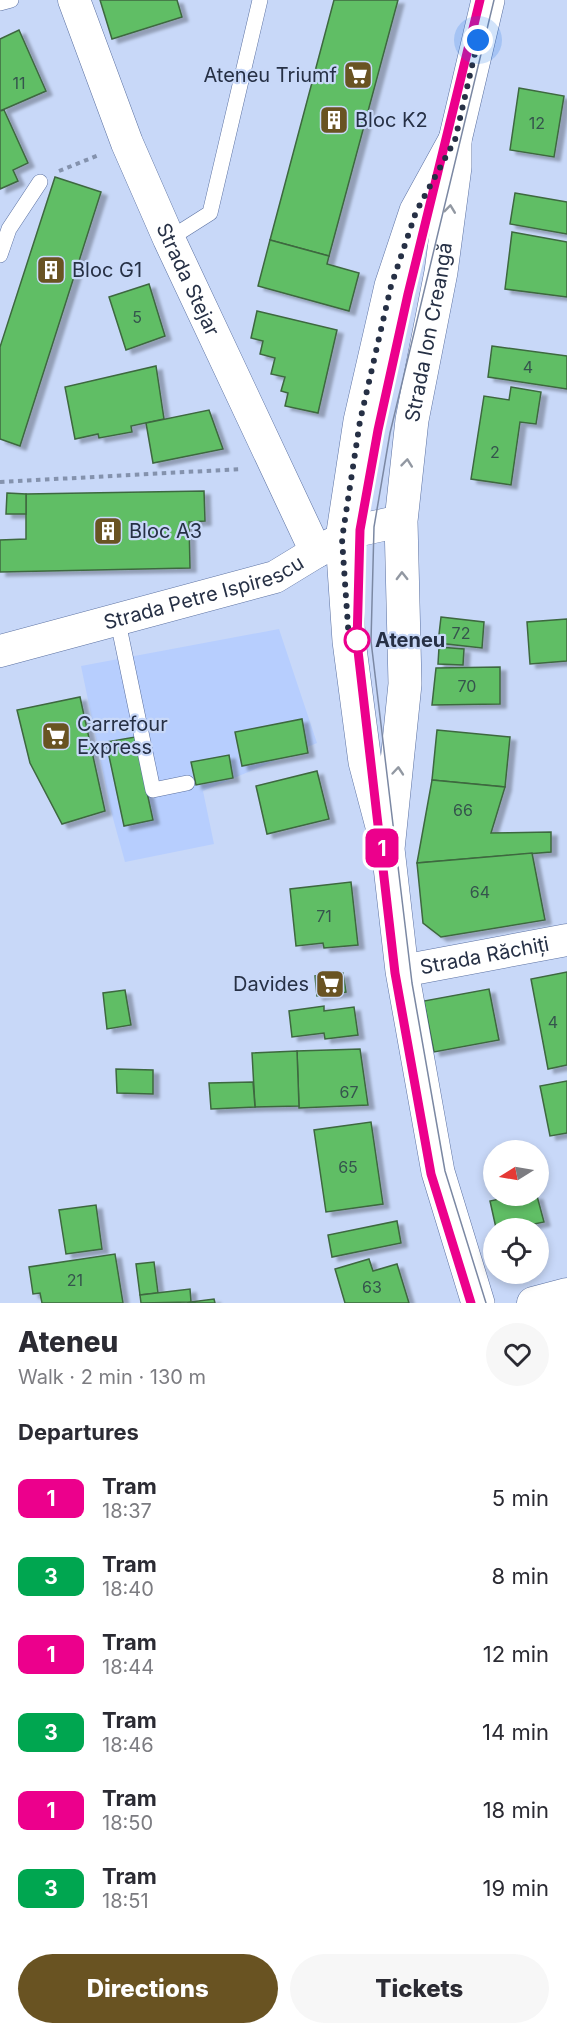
<!DOCTYPE html>
<html lang="en">
<head>
<meta charset="utf-8">
<style>
	:root { --surface:#fff; --page:#f7f7f7; --text:#2b2b33; --muted:#7c7c81; --accent:#695322 }
	body { margin:0; font-family:Inter,sans-serif; background:var(--page); color:var(--text); height:100vh; display:flex; flex-direction:column; font-size:22px; white-space:nowrap }
	* { box-sizing:border-box; margin:0 }
	p { font-size:20px; color:var(--muted) }
	.icon { flex:none; width:33px; height:33px; fill:none; stroke:currentColor; stroke-width:2; stroke-linecap:round; stroke-linejoin:round }
	.map { position:relative; height:1303px; overflow:hidden }
	.panel { display:flex; flex-direction:column; background:var(--surface); flex:1 }
	.panel>* { flex:none }
	.badge { padding:0 12px; border-radius:9px; font-size:21px; line-height:39px }
	.needle { width:39px; rotate:259deg }
	.controls { position:absolute; left:483px; top:1140px; display:grid; gap:12px }
	.controls a { display:grid; place-items:center; width:66px; height:66px; border-radius:50%; background:var(--surface); box-shadow:0 3px 9px #0003; font-size:30px }
	.you { position:absolute; width:30px; height:30px; margin:-15px; border:4px solid #fff; border-radius:50%; background:#1a73e8; box-shadow:0 0 0 9px #1a73e833 }
	.map>.badge { position:absolute; translate:-50% -50%; box-shadow:0 0 0 3px #fff }
	h2 { padding:0 18px; font-size:22px; line-height:54px }
	.round { display:grid; place-items:center; flex:none; width:63px; height:63px; border-radius:32px; background:var(--page) }
	.summary { display:flex; align-items:center; justify-content:space-between; height:102px; padding:0 18px }
	h1 { font-size:28px; font-weight:800; line-height:45px }
	.primary-button { display:flex; gap:12px; margin-top:auto; padding:12px 18px }
	.primary-button a { flex:1; height:69px; border-radius:36px; background:var(--accent); color:#fff; font-size:24px; font-weight:800; line-height:69px; text-align:center }
	.primary-button a+a { background:var(--page); color:var(--text) }
	ul { padding:0; list-style:none }
	li { display:flex; align-items:center; gap:18px; height:78px; padding:0 18px }
	li div { flex:1 }
	li b { display:block; font-size:22px }
	li em { font-style:normal }
	li .badge { min-width:66px; font-weight:700; text-align:center }
	.map>svg:first-child { display:block }
</style>
</head>
<body>
<div class="map">
<svg width="567" height="1303" viewBox="0 0 567 1303">
	<defs>
		<filter id="shadow"><feDropShadow dx="6" dy="4" stdDeviation="1.5" flood-color="#0004"/></filter>
	</defs>
	<rect width="100%" height="100%" fill="#c8d8f8"/>
	<polygon fill="#b7cefe" points="279,629 317,743 203,791 214,844 125,862 111,811 81,666"/>
	<g fill="#61be65" stroke="#3e683f" stroke-width="1.5" filter="url(#shadow)">
		<polygon points="100,0 177,0 182,17 112,39"/>
		<polygon points="334,0 398,0 329,256 270,240"/>
		<polygon points="19,30 46,91 0,111 0,39"/>
		<polygon points="519,88 564,96 554,157 510,150"/>
		<polygon points="4,110 28,163 13,170 18,181 0,189 0,111"/>
		<polygon points="55,177 101,192 20,446 0,439 0,347"/>
		<polygon points="515,193 567,202 567,234 510,224"/>
		<polygon points="512,232 567,242 567,297 505,289"/>
		<polygon points="270,240 329,256 327,264 359,273 349,311 258,286"/>
		<polygon points="149,284 165,336 126,350 109,297"/>
		<polygon points="257,311 337,330 318,413 285,406 288,393 281,391 285,377 271,374 275,358 260,354 263,341 251,338"/>
		<polygon points="492,346 567,356 567,389 488,377"/>
		<polygon points="156,366 164,419 131,426 132,432 99,438 98,434 75,439 65,387"/>
		<polygon points="511,387 541,392 536,424 520,422 511,485 471,479 484,396 509,400"/>
		<polygon points="209,410 223,449 153,463 146,423"/>
		<polygon points="204,491 205,521 189,522 190,568 0,572 0,540 26,539 26,494"/>
		<polygon points="7,493 26,494 26,514 6,514"/>
		<polygon points="441,617 484,622 482,648 438,643"/>
		<polygon points="567,619 567,661 530,664 527,622"/>
		<polygon points="439,647 464,649 463,665 438,664"/>
		<polygon points="500,667 500,704 432,705 436,668"/>
		<polygon points="80,697 105,811 62,824 30,763 17,710"/>
		<polygon points="302,719 308,753 242,766 235,732"/>
		<polygon points="437,730 510,737 505,787 432,780"/>
		<polygon points="135,737 153,820 124,826 106,742"/>
		<polygon points="229,755 233,778 196,785 191,762"/>
		<polygon points="317,771 329,819 267,834 256,786"/>
		<polygon points="432,780 505,787 491,833 551,832 551,852 417,863"/>
		<polygon points="532,853 545,920 441,937 423,923 417,863"/>
		<polygon points="351,882 358,945 324,948 323,943 296,946 290,889"/>
		<polygon points="567,972 567,1065 548,1069 531,979"/>
		<polygon points="343,973 346,992 317,996 315,976"/>
		<polygon points="489,989 499,1040 434,1052 424,1001"/>
		<polygon points="125,990 131,1025 107,1029 103,993"/>
		<polygon points="324,1006 324,1011 354,1007 358,1035 325,1039 324,1033 292,1037 289,1011"/>
		<polygon points="360,1049 368,1105 299,1108 297,1051"/>
		<polygon points="297,1051 299,1106 255,1107 252,1053"/>
		<polygon points="116,1069 153,1070 153,1094 117,1093"/>
		<polygon points="567,1081 567,1133 550,1136 540,1086"/>
		<polygon points="253,1082 255,1107 211,1109 209,1083"/>
		<polygon points="371,1122 383,1204 326,1212 314,1130"/>
		<polygon points="514,1196 537,1196 544,1222 515,1228 496,1228 490,1201"/>
		<polygon points="96,1205 102,1249 66,1254 59,1210"/>
		<polygon points="397,1221 401,1243 332,1257 328,1235"/>
		<polygon points="115,1254 123,1303 42,1303 40,1293 33,1294 29,1267"/>
		<polygon points="369,1259 373,1271 397,1264 409,1303 345,1303 335,1269"/>
		<polygon points="154,1262 158,1293 140,1295 136,1264"/>
		<polygon points="190,1289 191,1302 141,1303 140,1295"/>
		<polygon points="214,1299 215,1303 187,1303 191,1302"/>
	</g>
	<g fill="none" stroke-linecap="round" stroke-linejoin="round">
		<g stroke="#5a70a1" stroke-width="16">
			<g id="service">
				<polyline points="0,3 11,0"/>
				<polyline points="169,239 210,213 260,0"/>
				<polyline points="0,255 9,229 40,182"/>
				<polyline points="118,622 153,790 187,783"/>
			</g>
		</g>
		<g stroke="#5a70a1" stroke-width="33">
			<g id="minor">
				<path id="s1" d="M 74,0 L 127,143 L 169,239 L 316,552"/>
				<path id="s2" d="M 0,651 L 275,577 L 316,552 L 360,530 L 401,521"/>
				<path id="s3" d="M 402,971 L 567,940"/>
				<polyline points="533,1303 567,1294"/>
			</g>
		</g>
		<g stroke="#5a70a1" stroke-width="34">
			<g id="tertiary">
				<polyline points="455,140 488,0"/>
				<path id="s4" d="M 388,849 L 405,684 L 401,521 L 412,420 L 441,272 L 455,167 L 455,140 L 416,211 L 391,286 L 360,421 L 342,539 L 349,641 L 365,762 L 388,849 L 402,971 L 438,1172 L 478,1303"/>
			</g>
		</g>
		<g stroke="#8492ad" stroke-width="4" stroke-dasharray="4.5 4.5" stroke-linecap="butt">
			<polyline points="59,171 99,155"/>
			<polyline points="0,482 242,469"/>
		</g>
		<use href="#service" stroke="#fff" stroke-width="15"/>
		<use href="#minor" stroke="#fff" stroke-width="32"/>
		<use href="#tertiary" stroke="#fff" stroke-width="33"/>
		<g stroke="#7b88a3" stroke-width="1.5">
			<polyline points="471,1303 431,1174 395,973 357,642 360,530 378,430 408,294 480,0"/>
			<polyline points="486,1303 445,1171 412,983 371,641 374,527 390,433 494,0"/>
		</g>
	</g>
	<defs><path id="oneway-chevron" d="M-2-3.5L2.5 0L-2 3.5" fill="none" stroke-width="1.6" stroke-linecap="round" stroke-linejoin="round" transform="scale(1.5)"/></defs>
	<g stroke="#9298a2">
		<use href="#oneway-chevron" transform="translate(450 209) rotate(-83)"/>
		<use href="#oneway-chevron" transform="translate(407 463) rotate(-84)"/>
		<use href="#oneway-chevron" transform="translate(402 576) rotate(-91)"/>
		<use href="#oneway-chevron" transform="translate(398 771) rotate(-85)"/>
	</g>
	<g fill="none" stroke-linecap="round" stroke-linejoin="round">
		<g stroke="#fff" stroke-width="14">
			<polyline id="line" points="471,1303 431,1174 395,973 357,642 360,530 378,430 408,294 480,0"/>
		</g>
		<use href="#line" stroke="#ec008c" stroke-width="9"/>
		<polyline stroke="#263045" stroke-width="6" stroke-dasharray="0 10.8" points="357,640 349,641 342,539 360,421 391,286 416,212 455,140 478,40"/>
	</g>
	<defs>
		<g id="supermarket-square" transform="scale(1.5)"><rect x="-9" y="-9" width="18" height="18" rx="4" fill="#695322" stroke="#c8d8f8"/><path d="M-6-5.5h2.5l.6 2H6L4.5 2H-2.5L-4.4-4H-6ZM-1.5 3.2a1.3 1.3 0 1 0 .1 0ZM3 3.2a1.3 1.3 0 1 0 .1 0Z" fill="#fff"/></g>
		<g id="building-square" transform="scale(1.5)"><rect x="-9" y="-9" width="18" height="18" rx="4" fill="#695322" stroke="#c8d8f8"/><path d="M-4-6H4V6H1V3H-1V6H-4ZM-2.5-4.3h1.7v1.8h-1.7ZM.8-4.3h1.7v1.8H.8ZM-2.5-1h1.7V.8h-1.7ZM.8-1h1.7V.8H.8Z" fill="#fff"/></g>
	</defs>
	<g fill-rule="evenodd">
		<use href="#supermarket-square" x="358" y="75"/>
		<use href="#building-square" x="334" y="120"/>
		<use href="#building-square" x="51" y="270"/>
		<use href="#building-square" x="108" y="531"/>
		<use href="#supermarket-square" x="56" y="736"/>
		<use href="#supermarket-square" x="330" y="984"/>
	</g>
	<circle fill="#fff" stroke="#ec008c" stroke-width="3" cx="357" cy="640" r="12"/>
	<g text-anchor="middle" stroke-width="4.5" stroke-linejoin="round" paint-order="stroke">
		<g font-size="16" fill="#35544d">
			<text x="19" y="89">11</text>
			<text x="537" y="129">12</text>
			<text x="137" y="323">5</text>
			<text x="528" y="373">4</text>
			<text x="495" y="458">2</text>
			<text x="461" y="639">72</text>
			<text x="467" y="692">70</text>
			<text x="463" y="816">66</text>
			<text x="480" y="898">64</text>
			<text x="324" y="922">71</text>
			<text x="553" y="1028">4</text>
			<text x="349" y="1098">67</text>
			<text x="348" y="1173">65</text>
			<text x="75" y="1286">21</text>
			<text x="372" y="1293">63</text>
		</g>
		<g font-size="20" fill="#263045" stroke="#c8d8f8" text-anchor="start">
			<text x="337" y="82" text-anchor="end">Ateneu Triumf</text>
			<text x="355" y="127">Bloc K2</text>
			<text x="72" y="277">Bloc G1</text>
			<text x="129" y="538">Bloc A3</text>
			<text x="77" y="731">Carrefour<tspan x="77" dy="23">Express</tspan></text>
			<text x="309" y="991" text-anchor="end">Davides</text>
		</g>
		<g font-size="20" fill="#263045" stroke="#c8d8f8">
			<text dy="7" stroke="none"><textPath href="#s1" startOffset="302">Strada Stejar</textPath></text>
			<text dy="7" stroke="none"><textPath href="#s4" startOffset="520">Strada Ion Creangă</textPath></text>
			<text dy="7" stroke="none"><textPath href="#s2" startOffset="212">Strada Petre Ispirescu</textPath></text>
			<text dy="7" stroke="none"><textPath href="#s3" startOffset="84">Strada Răchiți</textPath></text>
		</g>
		<g font-size="20" font-weight="bold" fill="#263045" stroke="#c8d8f8" text-anchor="start">
			<text x="375" y="647">Ateneu</text>
		</g>
	</g>
</svg>
<div class="controls">
<a><svg class="needle" viewBox="-14 -14 28 28"><path d="M0-13l5 13h-10z" fill="#e53935"/><path d="M0 13l5-13h-10z" fill="#7c7c81"/></svg></a>
<a><svg class="icon" aria-label="locate" viewBox="0 0 24 24"><circle cx="12" cy="12" r="6"/><path d="M12 2v4M12 18v4M2 12h4M18 12h4"/></svg></a>
</div>
<div class="you" style="left:478px;top:40px"></div>
<b class="badge" style="left:382px;top:848px;background:#ec008c;color:#fff">1</b>
</div>
<section class="panel">
<div class="summary"><div><h1>Ateneu</h1><p>Walk · 2 min · 130 m</p></div><a class="round"><svg class="icon" aria-label="heart" viewBox="0 0 24 24"><path d="M12 20l-8-8c-3-5 5-10 8-4 3-6 11-1 8 4z"/></svg></a></div>
<h2>Departures</h2>
<ul>
<li><span class="badge" style="background:#ec008c;color:#fff">1</span><div><b>Tram</b><p>18:37</p></div><em>5 min</em></li>
<li><span class="badge" style="background:#00a650;color:#fff">3</span><div><b>Tram</b><p>18:40</p></div><em>8 min</em></li>
<li><span class="badge" style="background:#ec008c;color:#fff">1</span><div><b>Tram</b><p>18:44</p></div><em>12 min</em></li>
<li><span class="badge" style="background:#00a650;color:#fff">3</span><div><b>Tram</b><p>18:46</p></div><em>14 min</em></li>
<li><span class="badge" style="background:#ec008c;color:#fff">1</span><div><b>Tram</b><p>18:50</p></div><em>18 min</em></li>
<li><span class="badge" style="background:#00a650;color:#fff">3</span><div><b>Tram</b><p>18:51</p></div><em>19 min</em></li>
</ul>
<div class="primary-button"><a>Directions</a><a>Tickets</a></div>
</section>
</body>
</html>
